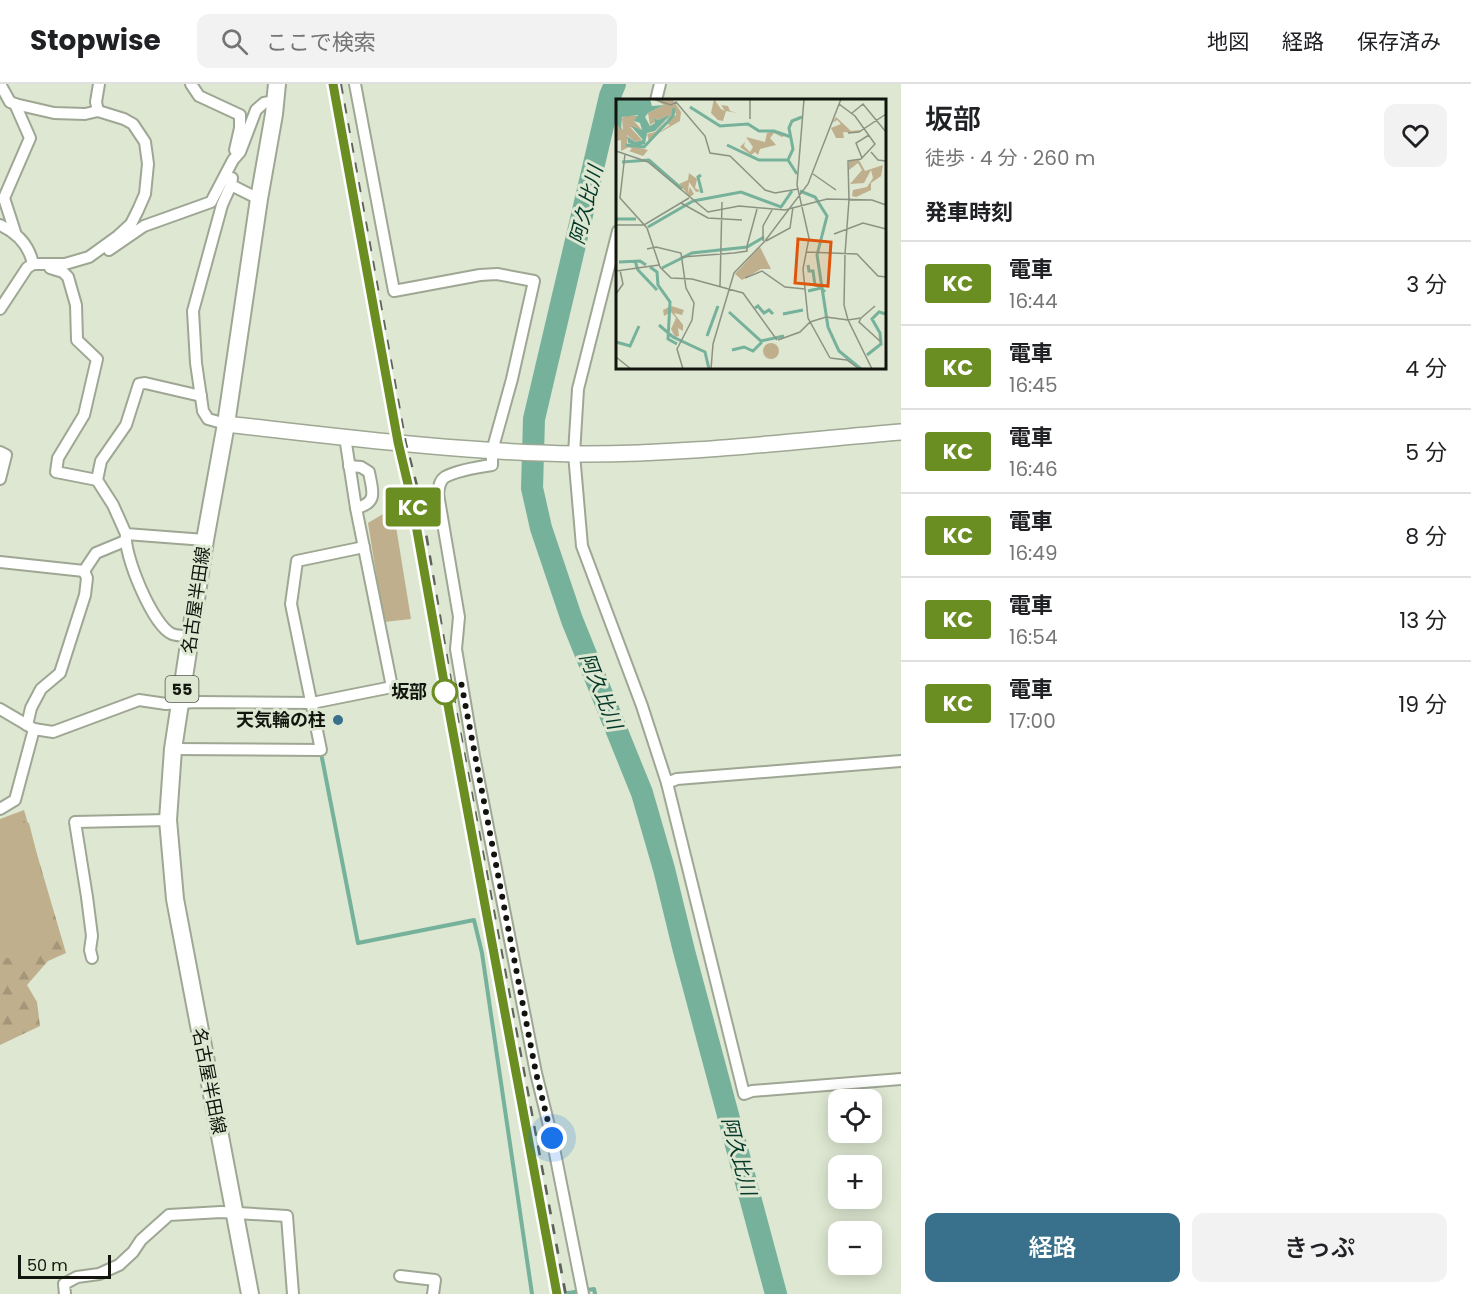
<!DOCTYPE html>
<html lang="ja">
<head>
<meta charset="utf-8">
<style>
	:root { --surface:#fff; --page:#f2f2f2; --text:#202124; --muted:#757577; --line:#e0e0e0; --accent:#39708b }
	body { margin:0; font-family:Poppins,"Noto Sans JP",sans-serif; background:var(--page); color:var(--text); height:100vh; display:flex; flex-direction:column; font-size:22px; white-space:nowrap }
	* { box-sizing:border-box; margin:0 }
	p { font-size:20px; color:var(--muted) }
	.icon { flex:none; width:33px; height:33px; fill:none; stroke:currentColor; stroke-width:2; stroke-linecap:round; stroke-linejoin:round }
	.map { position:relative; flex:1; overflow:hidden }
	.drawer { display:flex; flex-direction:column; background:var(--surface); width:570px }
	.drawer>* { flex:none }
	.badge { padding:0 12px; border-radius:4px; font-size:21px; line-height:39px }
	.tools { position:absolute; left:828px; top:1005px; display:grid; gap:12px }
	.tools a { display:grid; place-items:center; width:54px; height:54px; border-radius:12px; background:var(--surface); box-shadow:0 3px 15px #0003; font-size:30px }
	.scale { position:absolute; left:18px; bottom:15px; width:93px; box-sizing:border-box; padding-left:6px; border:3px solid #12150e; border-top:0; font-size:16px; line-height:21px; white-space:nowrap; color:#12150e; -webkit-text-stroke:4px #dde7d1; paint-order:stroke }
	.you { position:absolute; width:30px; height:30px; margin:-15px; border:4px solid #fff; border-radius:50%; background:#1a73e8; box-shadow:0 0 0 9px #1a73e833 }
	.map>.badge { position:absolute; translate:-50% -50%; box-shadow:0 0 0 3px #fff }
	h2 { padding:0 24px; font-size:22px; line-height:54px }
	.round { display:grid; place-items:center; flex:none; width:63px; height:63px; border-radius:12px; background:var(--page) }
	.summary { display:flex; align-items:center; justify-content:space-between; height:102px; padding:0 24px }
	h1 { font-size:28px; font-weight:600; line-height:45px }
	.button { display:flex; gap:12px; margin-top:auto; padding:12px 24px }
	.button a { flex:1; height:69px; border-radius:12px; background:var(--accent); color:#fff; font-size:24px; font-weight:600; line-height:69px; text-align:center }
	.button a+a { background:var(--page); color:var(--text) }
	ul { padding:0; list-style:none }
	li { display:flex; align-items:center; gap:18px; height:84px; padding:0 24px; border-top:2px solid var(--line) }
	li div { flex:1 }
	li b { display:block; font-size:22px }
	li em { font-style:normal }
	li .badge { min-width:66px; font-weight:700; text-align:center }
	header { display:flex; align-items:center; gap:36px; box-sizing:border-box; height:84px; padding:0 30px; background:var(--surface); border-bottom:2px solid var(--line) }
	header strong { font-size:28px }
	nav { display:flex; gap:33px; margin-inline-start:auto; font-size:21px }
	.search { width:420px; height:54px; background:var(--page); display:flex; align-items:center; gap:15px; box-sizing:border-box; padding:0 21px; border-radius:12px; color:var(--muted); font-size:22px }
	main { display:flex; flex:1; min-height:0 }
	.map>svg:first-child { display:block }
</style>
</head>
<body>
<header>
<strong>Stopwise</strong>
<div class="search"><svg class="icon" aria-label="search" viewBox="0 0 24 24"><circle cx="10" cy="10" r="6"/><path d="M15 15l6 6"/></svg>ここで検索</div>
<nav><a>地図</a><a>経路</a><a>保存済み</a></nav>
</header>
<main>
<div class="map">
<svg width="901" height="1210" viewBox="0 0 901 1210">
	<defs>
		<pattern id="forest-firs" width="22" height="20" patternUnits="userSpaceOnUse" patternTransform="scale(1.5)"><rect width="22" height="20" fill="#c0af8d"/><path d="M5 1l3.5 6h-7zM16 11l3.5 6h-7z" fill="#a49678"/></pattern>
	</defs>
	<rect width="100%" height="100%" fill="#dde7d1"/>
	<polygon fill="url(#forest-firs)" points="24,726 66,869 48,877 27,901 37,918 40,942 0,961 0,735"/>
	<g fill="#c0af8d">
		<polygon points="393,424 411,535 384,538 368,439"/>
		<polygon points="15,738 29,739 57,851 27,877 0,873 0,743"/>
	</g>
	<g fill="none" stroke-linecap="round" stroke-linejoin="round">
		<g stroke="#76b19b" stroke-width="4">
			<polyline points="322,674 358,859 474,836 482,869 532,1210"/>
			<polyline points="562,1210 594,1205 595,1210"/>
		</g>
		<polyline stroke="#76b19b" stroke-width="22" points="615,0 610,12 534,335 532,404 541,444 572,536 642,709 664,785 684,867 776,1210"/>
		<g stroke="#9ea793" stroke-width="14">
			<g id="street">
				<polyline points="0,0 10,18 15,20 30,54 4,114 15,148"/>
				<polyline points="191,0 199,12 240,31 240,44 235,66"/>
				<path d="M 355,0 L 394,207 L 480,191 L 497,190 L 534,197 L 512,295 L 492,367 L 492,381 C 478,383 458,386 445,393 C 439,397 439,404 438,410 L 459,533 L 456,565 L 474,672 L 536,989 L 552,1054 L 583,1210"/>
				<polyline points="656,16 660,0"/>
				<polyline points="98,27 96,18 99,0"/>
				<polyline points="232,94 231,101 259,115"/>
				<path d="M 0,141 C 18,149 29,161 33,180"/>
				<polyline points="618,147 578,305 574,370 582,462 642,622 667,699 744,1010 752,1007 901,995"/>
				<polyline points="109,166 144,142 211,118 233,76 240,68 256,26 264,19 275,17"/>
				<polyline points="50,184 63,188 68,193 76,221 77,256 97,275 84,331 58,374 56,388 97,396"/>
				<polyline points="0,225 27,184 33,180 65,180 89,173 118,152 131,140 138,126 145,110 148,80 145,58 133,40 124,35 98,27 85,30 54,29 15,20"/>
				<polyline points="201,312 145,299 139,300 126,341 101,377 97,396 113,421 126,450 205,456"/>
				<polyline points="226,340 208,335 203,327 196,279 193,227 222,121 231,101"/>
				<polyline points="0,368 6,371 0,395"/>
				<path d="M 349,382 L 361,383 L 369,388 C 372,406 379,419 356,424"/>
				<path d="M 126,450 C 123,470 153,542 172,550 C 177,552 186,552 191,552"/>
				<polyline points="0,478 84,487 96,469 125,457"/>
				<polyline points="0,625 34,645 53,648 139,616 166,620 196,618 312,619 392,603 356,424 345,353"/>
				<polyline points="27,641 31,624 41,605 60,589 85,511 87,494 84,487"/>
				<polyline points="173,665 321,666 291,520 297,477 364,463"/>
				<polyline points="667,699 677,695 901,677"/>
				<polyline points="0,725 15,716 34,645"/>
				<polyline points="92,874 90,866 92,852 87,813 75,738 168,736"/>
				<polyline points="400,1192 435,1196 433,1210"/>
				<polyline points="65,1210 64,1200 77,1193 99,1190 119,1181 133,1168 141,1156 169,1131 221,1128 287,1132 293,1210"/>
			</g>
		</g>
		<g stroke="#9ea793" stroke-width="18">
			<path id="secondary" d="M 226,340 C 342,353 458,368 575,370 C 683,371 793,357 901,348"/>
		</g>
		<g stroke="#9ea793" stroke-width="20">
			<polyline id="primary" points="250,1210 175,815 168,736 173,665 205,456 226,340 259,115 274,30 277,0"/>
		</g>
		<use href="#street" stroke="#fff" stroke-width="10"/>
		<use href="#secondary" stroke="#fff" stroke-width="15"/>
		<use href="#primary" stroke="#fff" stroke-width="16"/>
		<polyline stroke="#5d6357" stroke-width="4" stroke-dasharray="10 10" stroke-linecap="butt" points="340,0 405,359 419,412 452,608 565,1210"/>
	</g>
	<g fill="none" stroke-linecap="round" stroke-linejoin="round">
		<g stroke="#fff" stroke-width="14">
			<polyline id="line" points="333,0 398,358 411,413 450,632 557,1210"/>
		</g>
		<use href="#line" stroke="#6b8e23" stroke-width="9"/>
		<polyline stroke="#12150e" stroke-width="6" stroke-dasharray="0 10.8" points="445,608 461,598 536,989 552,1054"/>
	</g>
	<circle fill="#fff" stroke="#6b8e23" stroke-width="3" cx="445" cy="608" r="12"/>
	<circle fill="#39708b" stroke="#dde7d1" stroke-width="2" cx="338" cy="636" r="6"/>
	<g text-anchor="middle" stroke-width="6" stroke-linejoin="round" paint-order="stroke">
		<rect fill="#dde7d1" stroke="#4f5448" stroke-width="1.5" x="165.5" y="592" width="33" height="26" rx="4.5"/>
		<g font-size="16" font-weight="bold" fill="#12150e">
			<text x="182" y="611">55</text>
		</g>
		<g font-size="18" fill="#12150e" stroke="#dde7d1">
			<text transform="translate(196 516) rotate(-82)" y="6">名古屋半田線</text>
			<text transform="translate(209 997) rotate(79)" y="6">名古屋半田線</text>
		</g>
		<g font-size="18" font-weight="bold" fill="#12150e" stroke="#dde7d1" text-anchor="end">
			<text x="427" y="614">坂部</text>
		</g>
		<g font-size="18" font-weight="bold" fill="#12150e" stroke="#dde7d1" text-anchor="end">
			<text x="326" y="642">天気輪の柱</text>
		</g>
		<g font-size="20" font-style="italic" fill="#023829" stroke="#dde7d1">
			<text transform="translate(586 121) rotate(-76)" y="7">阿久比川</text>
			<text transform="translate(601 607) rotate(68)" y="7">阿久比川</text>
			<text transform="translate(739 1072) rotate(75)" y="7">阿久比川</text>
		</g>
	</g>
	<g transform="translate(616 15)">
		<rect width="270" height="270" fill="#dde7d1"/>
		<path d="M 38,0 L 57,1 L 65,13 L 64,22 L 38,37 L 54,26 L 49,24 L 60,16 L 58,9 L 57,17 L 50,21 L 33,43 L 31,35 L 39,33 L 55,15 L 42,21 L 38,19 L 39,23 L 34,26 L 32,14 L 48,6 ZM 98,0 L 105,10 L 109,12 L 105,6 L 112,7 L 114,12 L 121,14 L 110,12 L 107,22 L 102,21 L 95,14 ZM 12,16 L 22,17 L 18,22 L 26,31 L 14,28 L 26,41 L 19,43 L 11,36 L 11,46 L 32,51 L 27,57 L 13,52 L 16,50 L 13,48 L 5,52 L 5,41 L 0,42 L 0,22 L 7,31 L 6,19 ZM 220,18 L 235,32 L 245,31 L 240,34 L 227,33 L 228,39 L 220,39 L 215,29 L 225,25 L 221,21 L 216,24 ZM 158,32 L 170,36 L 166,38 L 158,34 L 154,39 L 160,46 L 144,50 L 142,56 L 139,53 L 135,56 L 124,48 L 129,43 L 128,47 L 134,53 L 137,48 L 130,38 L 149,43 L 151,34 ZM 243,61 L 249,72 L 267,66 L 265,77 L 255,84 L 255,91 L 240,98 L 236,97 L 237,91 L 251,88 L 257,79 L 255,71 L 248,84 L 234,85 L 246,71 L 242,64 L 233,71 L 233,62 ZM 73,74 L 81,80 L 79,89 L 85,92 L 80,93 L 73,83 L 72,94 L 74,88 L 78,95 L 74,98 L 63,85 L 72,81 ZM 55,207 L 68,211 L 66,216 L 58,214 L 67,226 L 67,232 L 62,229 L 63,237 L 59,238 L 55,230 L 60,219 L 55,213 L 48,217 L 47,211 ZM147 252a8 8 0 1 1 16 0a8 8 0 1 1-16 0Z" fill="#c0af8d"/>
		<path d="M 144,148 L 155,170 L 145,170 L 126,181 L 119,175 Z" fill="#c0af8d"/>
		<path d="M 0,0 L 34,0 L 36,7 L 48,6 L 32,14 L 29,18 L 34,27 L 39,24 L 38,19 L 42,21 L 55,15 L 39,32 L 31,34 L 29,45 L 22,47 L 12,44 L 11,37 L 19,43 L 27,41 L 15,27 L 26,31 L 24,24 L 18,22 L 22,16 L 6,18 L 5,31 L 0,23 Z" fill="#76b19b"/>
		<path fill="none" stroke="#76b19b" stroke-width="3" d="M 74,8 L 104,27 L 132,25 L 143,32 L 158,32 L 175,38M 10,46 L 28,48 L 57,17 L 58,9M 111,46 L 143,61 L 172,61M 6,63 L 33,61 L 66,90M 181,75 L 172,61 L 177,50 L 173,29 L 176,22 L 186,18M 85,76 L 82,78 L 86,94M 184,92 L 199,98 L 211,117 L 201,156 L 212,228 L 223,252 L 245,270M 77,102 L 125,93 L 165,108 L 176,92M 1,120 L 20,120M 32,128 L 77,102M 19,162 L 22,171 L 41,191M 3,163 L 24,162 L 30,166M 192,166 L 193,172 L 197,172 L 199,186 L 204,188M 34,168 L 41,173 L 42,186 L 54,203 L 52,240 L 61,245M 46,169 L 76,154 L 131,148 L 148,138M 192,192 L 205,189 L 209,193M 139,209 L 142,207 L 148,214 L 153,211 L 157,215M 113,213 L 145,242 L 168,237M 167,215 L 187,211M 43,226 L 57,238 L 89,253 L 93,270M 91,237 L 102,207M 0,243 L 14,247 L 23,227M 116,251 L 128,248 L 137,252 L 146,243M 251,256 L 265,245 L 264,234 L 256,220 L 263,213 L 270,215"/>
		<path fill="none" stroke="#8c9383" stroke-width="1.5" d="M 37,0 L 55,6 L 60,3 L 89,37 L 94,54 L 114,57 L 149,91 L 159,94 L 182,90M 134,0 L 134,20M 188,0 L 181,86 L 193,139 L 187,170 L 192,219 L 214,259M 223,5 L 239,17 L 259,45 L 245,60 L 232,62 L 233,101M 236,14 L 247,5 L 270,33M 232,34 L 243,33 L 270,15M 0,52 L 32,63 L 92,113 L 123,107 L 169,111 L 211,100 L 256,101 L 270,106M 255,53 L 262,61 L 270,62M 9,55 L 4,99 L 31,129 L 44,168 L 55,179 L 76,180 L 127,194 L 161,241M 246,59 L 240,44 L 253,36M 197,75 L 220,91M 65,104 L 92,119 L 126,121M 0,126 L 28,126 L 73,99M 218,135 L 247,124 L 270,130M 147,142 L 147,127 L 156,111M 150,142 L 174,129 L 177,108M 131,147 L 141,110M 31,150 L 40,148 L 65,154 L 70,189 L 78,204 L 76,221 L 61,250 L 67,270M 190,153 L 241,155 L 262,177 L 270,178M 229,155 L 233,101M 229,156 L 228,206 L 232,221 L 245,219 L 259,207M 66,158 L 118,154 L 131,152 L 131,147M 0,172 L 43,166M 129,179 L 146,172 L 169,188 L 189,190M 104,187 L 106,103M 0,195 L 7,185 L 4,171M 245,219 L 243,223 L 265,243M 194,223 L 210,218 L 232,221 L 256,270M 162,241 L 184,233 L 194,223M 0,258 L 15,270M 214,259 L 231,261 L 243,270M 95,270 L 97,245 L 118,174 L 149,142 L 192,85 L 225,0"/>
		<path fill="#dd560c" fill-opacity="0.15" stroke="#dd560c" stroke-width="3" d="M 182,140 L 215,143 L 212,187 L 179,184 Z"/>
		<rect width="270" height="270" fill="none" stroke="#12150e" stroke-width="3"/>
	</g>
</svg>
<div class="tools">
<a><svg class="icon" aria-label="locate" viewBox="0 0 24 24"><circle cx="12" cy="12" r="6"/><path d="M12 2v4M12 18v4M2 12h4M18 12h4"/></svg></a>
<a>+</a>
<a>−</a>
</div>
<div class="scale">50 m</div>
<div class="you" style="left:552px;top:1054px"></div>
<b class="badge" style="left:413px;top:423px;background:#6b8e23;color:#fff">KC</b>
</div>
<section class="drawer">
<div class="summary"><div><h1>坂部</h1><p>徒歩 · 4 分 · 260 m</p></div><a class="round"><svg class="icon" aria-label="heart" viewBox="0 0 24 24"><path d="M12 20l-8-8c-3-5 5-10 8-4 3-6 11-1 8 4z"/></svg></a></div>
<h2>発車時刻</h2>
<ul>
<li><span class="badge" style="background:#6b8e23;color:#fff">KC</span><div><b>電車</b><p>16:44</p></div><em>3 分</em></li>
<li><span class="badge" style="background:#6b8e23;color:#fff">KC</span><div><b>電車</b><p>16:45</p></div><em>4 分</em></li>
<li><span class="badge" style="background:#6b8e23;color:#fff">KC</span><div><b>電車</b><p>16:46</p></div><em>5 分</em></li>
<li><span class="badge" style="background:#6b8e23;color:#fff">KC</span><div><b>電車</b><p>16:49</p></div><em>8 分</em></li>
<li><span class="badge" style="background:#6b8e23;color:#fff">KC</span><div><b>電車</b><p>16:54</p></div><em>13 分</em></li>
<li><span class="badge" style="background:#6b8e23;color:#fff">KC</span><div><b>電車</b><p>17:00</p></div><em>19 分</em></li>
</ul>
<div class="button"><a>経路</a><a>きっぷ</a></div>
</section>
</main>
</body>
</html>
